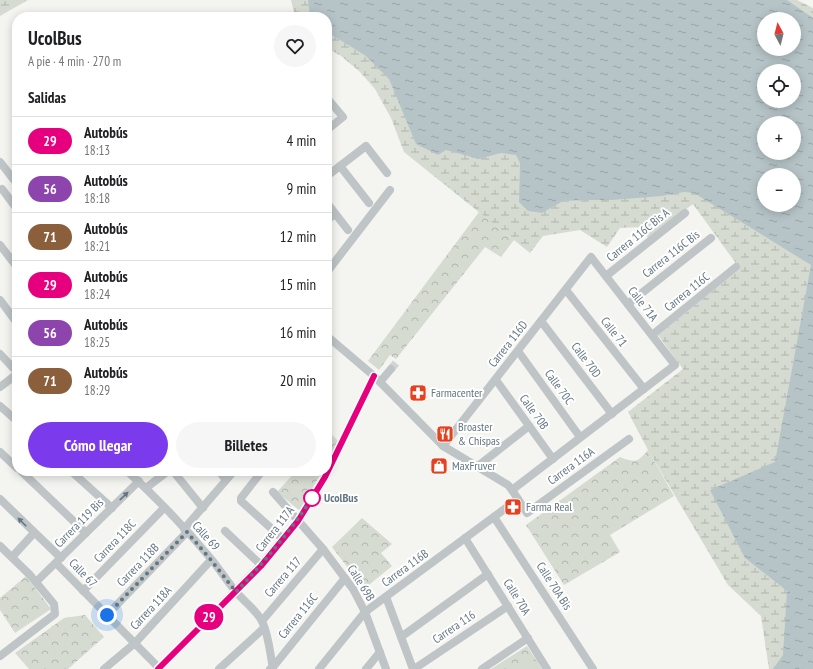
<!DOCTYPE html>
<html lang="es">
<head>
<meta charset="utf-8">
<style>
	:root { --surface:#fff; --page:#f6f6f6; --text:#202124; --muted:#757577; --line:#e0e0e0; --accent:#7c3aed }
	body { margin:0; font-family:"PT Sans Narrow",sans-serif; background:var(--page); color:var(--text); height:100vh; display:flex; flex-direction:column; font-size:15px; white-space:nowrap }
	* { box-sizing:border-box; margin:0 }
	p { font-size:13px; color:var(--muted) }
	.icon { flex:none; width:22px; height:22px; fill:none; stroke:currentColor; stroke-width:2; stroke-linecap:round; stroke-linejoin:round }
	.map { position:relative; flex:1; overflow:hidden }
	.panel { position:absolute; left:12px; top:12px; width:320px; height:464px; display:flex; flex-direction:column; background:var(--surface); border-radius:16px; box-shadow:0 2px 10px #0003 }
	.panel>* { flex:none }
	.badge { padding:0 8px; border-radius:13px; font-size:14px; line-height:26px }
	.needle { width:26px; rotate:353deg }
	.tools { position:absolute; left:757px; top:12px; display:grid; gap:8px }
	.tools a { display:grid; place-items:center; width:44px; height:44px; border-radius:50%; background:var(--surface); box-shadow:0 2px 10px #0003; font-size:20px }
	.you { position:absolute; width:20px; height:20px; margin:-10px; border:3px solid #fff; border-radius:50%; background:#1a73e8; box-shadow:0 0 0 6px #1a73e833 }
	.map>.badge { position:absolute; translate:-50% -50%; box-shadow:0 0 0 2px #fff }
	h2 { padding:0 16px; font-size:15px; line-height:36px }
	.round { display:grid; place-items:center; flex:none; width:42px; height:42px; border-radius:21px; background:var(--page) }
	.summary { display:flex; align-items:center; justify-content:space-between; height:68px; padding:0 16px }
	h1 { font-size:19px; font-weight:700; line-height:30px }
	.cta { display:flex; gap:8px; margin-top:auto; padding:8px 16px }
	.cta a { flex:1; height:46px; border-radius:24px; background:var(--accent); color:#fff; font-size:16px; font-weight:700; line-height:46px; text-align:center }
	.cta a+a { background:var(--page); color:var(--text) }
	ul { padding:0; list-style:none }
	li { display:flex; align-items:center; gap:12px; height:48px; padding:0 16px; border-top:1px solid var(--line) }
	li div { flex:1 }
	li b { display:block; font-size:15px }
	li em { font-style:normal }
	li .badge { min-width:44px; font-weight:700; text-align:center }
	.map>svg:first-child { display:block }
</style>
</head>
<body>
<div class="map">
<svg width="813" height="669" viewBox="0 0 813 669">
	<defs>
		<pattern id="forest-crowns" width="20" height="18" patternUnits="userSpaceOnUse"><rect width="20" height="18" fill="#d5dbd1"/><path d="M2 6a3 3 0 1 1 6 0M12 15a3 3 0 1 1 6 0" fill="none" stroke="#b0b6af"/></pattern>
		<pattern id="wetland-marsh" width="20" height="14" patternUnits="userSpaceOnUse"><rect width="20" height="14" fill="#d5dbd1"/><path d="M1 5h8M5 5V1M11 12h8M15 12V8" fill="none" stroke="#b0b6af"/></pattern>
		<pattern id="water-ripples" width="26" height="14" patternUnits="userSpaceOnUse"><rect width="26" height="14" fill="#b6c4c7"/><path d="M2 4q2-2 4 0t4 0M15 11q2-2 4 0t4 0" fill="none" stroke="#98a4a7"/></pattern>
	</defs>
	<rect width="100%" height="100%" fill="#f4f4f0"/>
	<g fill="url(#forest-crowns)">
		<polygon points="479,212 514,240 501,257 485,247 396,359 390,355 379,370 368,361"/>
		<polygon points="327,430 338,441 327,462"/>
		<path d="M 648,450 L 674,496 L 610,535 L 620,552 L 564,585 L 526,525 L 620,457 C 635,463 637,463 648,450 Z"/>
		<polygon points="296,471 322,471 300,511 277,492"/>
		<polygon points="362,518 392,544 381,553 392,566 364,589 332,547"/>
		<polygon points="26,576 51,609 15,633 0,610 0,598"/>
		<polygon points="85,615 104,637 68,669 29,669 15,653 64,618"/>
		<polygon points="527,646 542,669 491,669"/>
	</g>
	<g fill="url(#wetland-marsh)" fill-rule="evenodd">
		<polygon points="0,0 28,0 0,16"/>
		<path d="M 291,0 L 797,0 L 813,8 L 813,669 L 769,669 L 761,616 L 728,585 L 648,450 L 628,412 L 683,369 L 658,335 L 740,269 L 693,204 L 648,238 L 641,227 L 620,228 L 607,247 L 580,230 L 543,236 L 530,253 L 404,152 L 391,118 L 375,89 L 359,71 L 341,56 L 327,48 L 327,17 L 295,17 ZM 764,19 L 794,19 L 794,49 L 764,49 ZM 764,71 L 794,71 L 794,101 L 764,101 ZM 764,123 L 794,123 L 794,153 L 764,153 ZM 764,175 L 794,175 L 794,205 L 764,205 Z"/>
	</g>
	<polygon fill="#d5dbd1" points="529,654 539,668 538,669 511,669"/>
	<path fill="url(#water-ripples)" fill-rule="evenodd" d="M 308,0 L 787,0 L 813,18 L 813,669 L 773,669 L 783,655 L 787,591 L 745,558 L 710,490 L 775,462 L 811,265 L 694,193 L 684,192 L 662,196 L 612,200 L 585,200 L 563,201 L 542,213 L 528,211 L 519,202 L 520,163 L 516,155 L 501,153 L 479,159 L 446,150 L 438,155 L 416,144 L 389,79 L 366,56 L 327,32 L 327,17 L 310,17 ZM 764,19 L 794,19 L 794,49 L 764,49 ZM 764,71 L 794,71 L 794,101 L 764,101 ZM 764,123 L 794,123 L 794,153 L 764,153 ZM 764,175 L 794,175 L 794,205 L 764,205 Z"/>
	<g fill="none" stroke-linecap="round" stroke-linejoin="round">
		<polyline stroke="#d0d4d4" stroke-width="8" stroke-dasharray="8 4" stroke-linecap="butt" points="391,369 396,363"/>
		<g stroke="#bfc4c6" stroke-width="8">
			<polyline points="327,98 343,117 327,130"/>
			<polyline points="0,162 14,180"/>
			<polyline points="340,166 369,203"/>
			<polyline points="327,176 366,146 387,173"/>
			<polyline points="2,189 17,209"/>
			<polyline points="327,203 348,230"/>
			<polyline points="327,220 335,214"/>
			<polyline points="0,245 17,267"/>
			<polyline points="327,272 390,190"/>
			<polyline points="606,276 685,213"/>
			<polyline points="566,290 644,389"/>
			<polyline points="0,300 17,323"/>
			<polyline points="628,304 711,238"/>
			<polyline points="541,321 612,414"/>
			<polyline points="652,335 736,267"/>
			<polyline points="327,336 374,376 443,446 508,485 512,490 527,513 629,439"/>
			<polyline points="518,351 580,437"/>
			<polyline points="0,354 17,372"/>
			<polyline points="496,380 553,459"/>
			<polyline points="380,382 391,369"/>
			<polyline points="0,387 17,374"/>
			<polyline points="0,406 17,421"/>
			<polyline points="443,446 591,257 675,365 512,490"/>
			<polyline points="0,452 17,468"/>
			<polyline points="478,466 529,426"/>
			<polyline points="21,471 86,533"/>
			<polyline points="71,471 112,508"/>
			<path d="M 127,471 C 156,497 187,530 212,560 C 220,570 227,581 236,592 C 244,601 256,610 262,621 C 269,636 270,653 273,669"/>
			<polyline points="173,471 203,508"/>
			<polyline points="219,471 226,480"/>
			<polyline points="262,471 241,498 241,501 283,539"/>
			<polyline points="146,488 168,471"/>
			<polyline points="273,492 323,549 353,589 365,612 386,669"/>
			<polyline points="0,499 61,558"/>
			<polyline points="494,517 593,669"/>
			<polyline points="184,529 234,471"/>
			<polyline points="225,531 261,565"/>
			<polyline points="465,538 547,669"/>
			<polyline points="0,546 30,575 54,604 55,614 0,656"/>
			<polyline points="12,557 34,533"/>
			<polyline points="56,563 160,669"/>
			<polyline points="36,582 139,481"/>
			<polyline points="83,591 164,508"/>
			<polyline points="386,597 413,669"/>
			<polyline points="107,615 187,532"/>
			<polyline points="262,621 323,549"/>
			<polyline points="401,637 488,574"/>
			<polyline points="104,669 135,643 211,560"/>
			<polyline points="158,669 261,565 298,521 325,477 374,376"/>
			<polyline points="219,669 264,628"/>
			<polyline points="270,669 273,667 345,578"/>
			<polyline points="319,669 365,612 518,499"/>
			<polyline points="366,669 380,652"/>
			<polyline points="414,669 508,606"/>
			<polyline points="482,669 528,638"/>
		</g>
	</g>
	<defs><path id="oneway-solid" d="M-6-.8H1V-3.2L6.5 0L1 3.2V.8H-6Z"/></defs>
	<g fill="#637682">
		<use href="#oneway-solid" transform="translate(124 496) rotate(-44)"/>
		<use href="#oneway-solid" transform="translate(22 522) rotate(-135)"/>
	</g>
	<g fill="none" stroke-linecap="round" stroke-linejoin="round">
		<g stroke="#fff" stroke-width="9">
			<polyline id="line" points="158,669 261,566 298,521 325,477 374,376"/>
		</g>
		<use href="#line" stroke="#e6007e" stroke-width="6"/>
		<path stroke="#637682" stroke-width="4" stroke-dasharray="0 7.2" d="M 107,615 L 187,532 L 211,560 L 236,592 C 264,562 290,532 312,498"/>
	</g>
	<defs>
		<g id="pharmacy-square" transform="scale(0.9)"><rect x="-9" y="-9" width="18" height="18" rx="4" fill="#e5411f" stroke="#fff"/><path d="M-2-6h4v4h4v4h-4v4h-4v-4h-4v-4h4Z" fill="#fff"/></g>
		<g id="restaurant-square" transform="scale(0.9)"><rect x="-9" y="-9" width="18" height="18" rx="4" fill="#e5411f" stroke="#fff"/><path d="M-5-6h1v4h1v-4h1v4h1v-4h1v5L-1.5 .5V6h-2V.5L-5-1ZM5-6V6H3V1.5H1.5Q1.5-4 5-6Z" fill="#fff"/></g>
		<g id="shop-square" transform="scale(0.9)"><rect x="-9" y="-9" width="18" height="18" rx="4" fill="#e5411f" stroke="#fff"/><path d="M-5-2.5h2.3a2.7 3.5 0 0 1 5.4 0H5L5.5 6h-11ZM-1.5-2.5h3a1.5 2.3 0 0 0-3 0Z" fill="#fff"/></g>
	</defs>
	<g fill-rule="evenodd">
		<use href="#pharmacy-square" x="418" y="393"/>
		<use href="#restaurant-square" x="445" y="434"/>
		<use href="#shop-square" x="439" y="466"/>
		<use href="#pharmacy-square" x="513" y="507"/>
	</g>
	<circle fill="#fff" stroke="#e6007e" stroke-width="2" cx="312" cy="498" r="8"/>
	<g text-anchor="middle" stroke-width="4" stroke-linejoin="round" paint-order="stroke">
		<g font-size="12" fill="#637682" stroke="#fff">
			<text transform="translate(638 235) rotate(-39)" y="4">Carrera 116C Bis A</text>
			<text transform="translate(671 254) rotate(-38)" y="4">Carrera 116C Bis</text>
			<text transform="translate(687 292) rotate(-39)" y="4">Carrera 116C</text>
			<text transform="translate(643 304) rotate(52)" y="4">Calle 71A</text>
			<text transform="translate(614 332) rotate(52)" y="4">Calle 71</text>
			<text transform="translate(508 344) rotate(-52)" y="4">Carrera 116D</text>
			<text transform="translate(586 360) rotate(53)" y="4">Calle 70D</text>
			<text transform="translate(559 387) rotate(54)" y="4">Calle 70C</text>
			<text transform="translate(534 412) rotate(54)" y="4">Calle 70B</text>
			<text transform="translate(571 466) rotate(-36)" y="4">Carrera 116A</text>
			<text transform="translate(79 523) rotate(-45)" y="4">Carrera 119 Bis</text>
			<text transform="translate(275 529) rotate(-52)" y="4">Carrera 117A</text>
			<text transform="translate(206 536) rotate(48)" y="4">Calle 69</text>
			<text transform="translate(115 541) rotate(-46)" y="4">Carrera 118C</text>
			<text transform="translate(138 565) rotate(-46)" y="4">Carrera 118B</text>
			<text transform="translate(405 568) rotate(-36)" y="4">Carrera 116B</text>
			<text transform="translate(83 573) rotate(46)" y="4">Calle 67</text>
			<text transform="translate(283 577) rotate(-49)" y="4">Carrera 117</text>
			<text transform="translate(361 583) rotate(58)" y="4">Calle 69B</text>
			<text transform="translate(554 586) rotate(57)" y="4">Calle 70A Bis</text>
			<text transform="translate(517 597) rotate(58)" y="4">Calle 70A</text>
			<text transform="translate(151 608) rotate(-47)" y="4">Carrera 118A</text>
			<text transform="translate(298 616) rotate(-51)" y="4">Carrera 116C</text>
			<text transform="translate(454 627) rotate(-34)" y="4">Carrera 116</text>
		</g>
		<g font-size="12" fill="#637682" stroke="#fff" text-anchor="start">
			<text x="431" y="397">Farmacenter</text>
			<text x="458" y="431">Broaster<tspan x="458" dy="14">&amp; Chispas</tspan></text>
			<text x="452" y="470">MaxFruver</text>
			<text x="526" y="511">Farma Real</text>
		</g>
		<g font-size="12" font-weight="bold" fill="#637682" stroke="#fff" text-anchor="start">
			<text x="324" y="502">UcolBus</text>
		</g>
	</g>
</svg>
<div class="tools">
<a><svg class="needle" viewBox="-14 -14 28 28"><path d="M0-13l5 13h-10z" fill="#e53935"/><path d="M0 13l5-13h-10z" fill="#757577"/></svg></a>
<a><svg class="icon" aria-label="locate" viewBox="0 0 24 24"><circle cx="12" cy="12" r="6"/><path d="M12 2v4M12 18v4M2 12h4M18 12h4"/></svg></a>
<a>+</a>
<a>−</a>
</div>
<div class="you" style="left:107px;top:615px"></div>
<b class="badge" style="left:209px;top:617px;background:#e6007e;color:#fff">29</b>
<section class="panel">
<div class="summary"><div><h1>UcolBus</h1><p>A pie · 4 min · 270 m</p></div><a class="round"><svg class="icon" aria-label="heart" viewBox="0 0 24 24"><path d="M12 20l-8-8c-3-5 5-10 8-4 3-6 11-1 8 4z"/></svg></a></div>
<h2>Salidas</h2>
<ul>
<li><span class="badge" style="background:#e6007e;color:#fff">29</span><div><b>Autobús</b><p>18:13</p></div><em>4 min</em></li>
<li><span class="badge" style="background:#8e44ad;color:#fff">56</span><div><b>Autobús</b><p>18:18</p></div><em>9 min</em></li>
<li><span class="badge" style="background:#8b5e3c;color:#fff">71</span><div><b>Autobús</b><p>18:21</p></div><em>12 min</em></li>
<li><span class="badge" style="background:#e6007e;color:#fff">29</span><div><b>Autobús</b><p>18:24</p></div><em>15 min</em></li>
<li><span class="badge" style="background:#8e44ad;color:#fff">56</span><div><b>Autobús</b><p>18:25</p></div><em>16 min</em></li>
<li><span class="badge" style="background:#8b5e3c;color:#fff">71</span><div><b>Autobús</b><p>18:29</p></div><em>20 min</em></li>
</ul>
<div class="cta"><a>Cómo llegar</a><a>Billetes</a></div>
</section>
</div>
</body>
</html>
